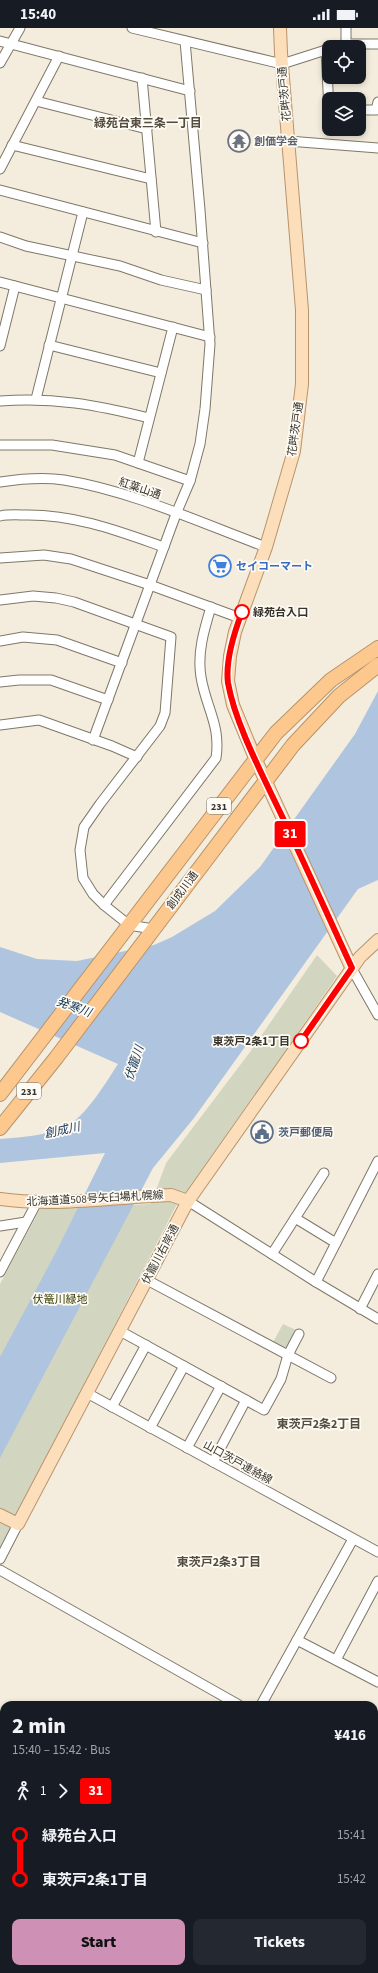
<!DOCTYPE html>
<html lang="en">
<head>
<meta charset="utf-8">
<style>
	:root { --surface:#171b24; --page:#242831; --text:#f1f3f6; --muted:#9ea1a6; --accent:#ce91b5 }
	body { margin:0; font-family:"Source Sans 3","Noto Sans JP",sans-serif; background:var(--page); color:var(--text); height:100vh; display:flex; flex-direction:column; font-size:15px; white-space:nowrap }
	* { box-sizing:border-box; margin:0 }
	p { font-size:13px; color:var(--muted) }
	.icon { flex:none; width:22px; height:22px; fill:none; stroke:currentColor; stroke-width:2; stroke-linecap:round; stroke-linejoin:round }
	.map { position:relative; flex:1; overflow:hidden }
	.drawer { position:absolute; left:0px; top:1673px; width:378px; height:272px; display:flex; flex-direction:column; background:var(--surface); border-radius:12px 12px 0 0; box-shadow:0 2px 6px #0003 }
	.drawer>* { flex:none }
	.badge { padding:0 8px; border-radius:3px; font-size:14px; line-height:26px }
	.controls { position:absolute; left:322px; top:12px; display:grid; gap:8px }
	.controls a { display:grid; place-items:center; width:44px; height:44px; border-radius:8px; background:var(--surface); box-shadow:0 2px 6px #0003; font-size:20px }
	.map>.badge { position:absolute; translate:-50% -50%; box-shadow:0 0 0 2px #fff }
	.legs { display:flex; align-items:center; gap:6px; height:44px; padding:0 12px; font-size:13px }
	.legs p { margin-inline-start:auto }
	.head { display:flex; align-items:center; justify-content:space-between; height:68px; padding:0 12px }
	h1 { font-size:22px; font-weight:800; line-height:30px }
	.cta { display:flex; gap:8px; margin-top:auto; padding:8px 12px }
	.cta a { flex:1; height:46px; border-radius:8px; background:var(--accent); color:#111; font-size:16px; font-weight:800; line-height:46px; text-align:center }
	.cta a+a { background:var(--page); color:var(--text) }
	ul { padding:0 12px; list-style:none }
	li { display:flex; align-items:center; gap:14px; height:44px; font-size:15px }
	li i { display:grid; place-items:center; width:6px; height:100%; margin:0 5px; background:currentColor }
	li i::after { content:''; width:10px; height:10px; margin:-5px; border:3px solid; border-radius:50%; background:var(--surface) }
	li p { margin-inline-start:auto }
	li:first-child i { background:linear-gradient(#0000 50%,currentColor 0) }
	li:last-child i { background:linear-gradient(currentColor 50%,#0000 0) }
	.status { display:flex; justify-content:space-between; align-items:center; height:28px; padding:0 20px; background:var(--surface); direction:ltr }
	.status svg { height:11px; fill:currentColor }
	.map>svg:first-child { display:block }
</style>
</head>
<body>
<div class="status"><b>15:40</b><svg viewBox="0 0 49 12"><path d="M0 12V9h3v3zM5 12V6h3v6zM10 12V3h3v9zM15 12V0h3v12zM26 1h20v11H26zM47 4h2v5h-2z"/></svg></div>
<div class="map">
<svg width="378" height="1945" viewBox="0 0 378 1945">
	<rect width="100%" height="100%" fill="#f4eddd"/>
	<g fill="#d2d6c0">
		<polygon points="317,927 337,948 266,1051 176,1178 0,1519 0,1256 40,1181 151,1176 166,1135 250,1024"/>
		<polygon points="283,1296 296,1302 287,1319 284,1320 273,1314"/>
	</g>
	<path fill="#aec4df" d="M 378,663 L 378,852 L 358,861 L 194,1090 L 153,1140 L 0,1430 L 0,1329 L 56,1224 L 105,1125 L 0,1135 L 0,1111 C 23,1109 49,1108 70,1096 C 87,1086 107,1053 118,1036 L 0,984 L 0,919 L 37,931 L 77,933 L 154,917 L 172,909 L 215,883 L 260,839 L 355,706 Z"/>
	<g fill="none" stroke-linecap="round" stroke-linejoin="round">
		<g stroke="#aec4df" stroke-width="2">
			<polyline points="374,1733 378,1733"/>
			<polyline points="374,1890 378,1893"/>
		</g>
		<g stroke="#7e7869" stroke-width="11">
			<g id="minor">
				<polyline points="132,0 282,36 329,21"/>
				<polyline points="346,0 346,16"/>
				<polyline points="0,13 190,63"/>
				<polyline points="336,19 346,16 378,16"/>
				<polyline points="326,22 329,82"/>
				<polyline points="0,35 20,0"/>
				<polyline points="142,50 156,204"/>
				<polyline points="36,73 147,101"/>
				<polyline points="359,82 376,82 378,74"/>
				<polyline points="288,113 378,120"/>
				<polyline points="12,117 151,151"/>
				<polyline points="0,141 59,28"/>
				<polyline points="0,162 203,215"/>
				<polyline points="0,209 26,218 120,238 161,252 206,262"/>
				<polyline points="0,254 210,309"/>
				<polyline points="49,317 161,345"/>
				<polyline points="0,318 15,258"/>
				<polyline points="36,371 83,184"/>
				<path d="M 0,373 C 54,369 97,377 149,390"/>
				<polyline points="0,417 52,417 115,427 190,453"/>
				<polyline points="138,435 173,299"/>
				<path d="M 0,454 C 20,451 44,449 64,452 C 132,463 201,495 266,519"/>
				<path d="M 0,488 C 9,486 19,487 28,487 C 77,487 118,503 164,519"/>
				<polyline points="0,530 44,527 71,531 150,557 240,590"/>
				<polyline points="0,572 33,568 56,570 74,574 171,609 165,685 160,698 100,776 84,799 80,822 83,850 93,866 104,877 129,897 153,901"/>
				<polyline points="0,613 23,609 57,612 122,635"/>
				<polyline points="0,654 19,652 51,652 108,672"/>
				<polyline points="0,697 39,692 112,718 137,729"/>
				<polyline points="93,712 176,486 190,453 200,416 205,381 210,316 200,182 185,13"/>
				<path d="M 104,877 L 216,730 C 221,697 206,680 201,649 C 197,625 204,602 211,579"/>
				<polyline points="352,941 378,987"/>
				<polyline points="188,1173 316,1254 378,1291"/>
				<polyline points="295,1190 336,1215"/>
				<polyline points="0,1198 26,1194"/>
				<polyline points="272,1226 324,1145"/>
				<polyline points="0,1244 37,1174"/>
				<polyline points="147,1252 331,1350"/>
				<polyline points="316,1254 378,1133"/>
				<polyline points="360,1281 378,1246"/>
				<polyline points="120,1303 264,1382 281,1351 288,1327 299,1306"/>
				<polyline points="87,1365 378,1524"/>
				<polyline points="112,1379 146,1317"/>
				<polyline points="150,1400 184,1338"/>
				<polyline points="187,1420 221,1358"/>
				<polyline points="213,1434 246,1372"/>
				<polyline points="0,1531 18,1496"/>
				<polyline points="0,1542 239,1677"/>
				<polyline points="297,1612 378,1654"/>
				<polyline points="336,1632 378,1553"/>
				<polyline points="261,1677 353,1511"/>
			</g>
		</g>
		<g stroke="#b7946c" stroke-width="14">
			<g id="major">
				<polyline points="280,0 281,25 302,282 302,356 294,423 266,519 235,604 230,628 228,653 233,677 255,730 352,941"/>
				<path d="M 0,1171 C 56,1179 114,1169 171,1167 L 188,1173"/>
				<polyline points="0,1487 18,1496 188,1173 360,929 378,912"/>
			</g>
		</g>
		<g stroke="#b7946c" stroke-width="16">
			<g id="highway">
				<polyline points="0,1066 276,705 331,652 378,620"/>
				<polyline points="0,1100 56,1030 293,717 339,668 378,637"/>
			</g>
		</g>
		<use href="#minor" stroke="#fff" stroke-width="9"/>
		<use href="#major" stroke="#fddebb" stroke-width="12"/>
		<use href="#highway" stroke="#fcc88e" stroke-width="14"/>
	</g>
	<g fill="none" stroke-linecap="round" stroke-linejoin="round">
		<g stroke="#fff" stroke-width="9">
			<path id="line-1" d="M 242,584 C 234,605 225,632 228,655 C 235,695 262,746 280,784 C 305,836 328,888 352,940 L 301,1013"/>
		</g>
		<use href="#line-1" stroke="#f00" stroke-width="6"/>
	</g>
	<defs>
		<g id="temple-ring" transform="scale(1.15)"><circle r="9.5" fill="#fefbf4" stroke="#6b7280" stroke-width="1.5"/><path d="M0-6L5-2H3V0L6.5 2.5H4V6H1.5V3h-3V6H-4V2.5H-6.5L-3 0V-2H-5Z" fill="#6b7280"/></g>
		<g id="supermarket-ring" transform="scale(1.15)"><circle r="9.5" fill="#fefbf4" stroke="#3f7fe0" stroke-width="1.5"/><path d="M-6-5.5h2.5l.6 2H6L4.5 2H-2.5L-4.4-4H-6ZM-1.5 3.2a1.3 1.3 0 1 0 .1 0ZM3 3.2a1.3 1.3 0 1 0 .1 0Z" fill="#3f7fe0"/></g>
		<g id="civic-ring" transform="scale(1.15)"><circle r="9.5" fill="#fefbf4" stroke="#5c6f8a" stroke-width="1.5"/><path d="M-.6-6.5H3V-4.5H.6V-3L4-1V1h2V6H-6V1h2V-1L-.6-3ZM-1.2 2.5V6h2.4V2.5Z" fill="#5c6f8a"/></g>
	</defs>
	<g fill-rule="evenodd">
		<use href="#temple-ring" x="239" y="113"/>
		<use href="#supermarket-ring" x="220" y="538"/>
		<use href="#civic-ring" x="262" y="1104"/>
	</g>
	<g fill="#fff" stroke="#f00" stroke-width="2">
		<circle cx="242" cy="584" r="7"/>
		<circle cx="301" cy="1013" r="7"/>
	</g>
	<g text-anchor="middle" stroke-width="3.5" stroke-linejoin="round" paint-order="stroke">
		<g fill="#fefbf4" stroke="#726f69" stroke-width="1">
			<rect x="207" y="770" width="24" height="16" rx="3"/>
			<rect x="17" y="1055" width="24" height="16" rx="3"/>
		</g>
		<g font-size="10" font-weight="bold" fill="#36332d">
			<text x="219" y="782">231</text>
			<text x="29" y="1067">231</text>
		</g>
		<g font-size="11" fill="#36332d" stroke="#fefbf4">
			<text transform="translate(284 66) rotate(-95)" y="4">花畔茨戸通</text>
			<text transform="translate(295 401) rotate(-82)" y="4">花畔茨戸通</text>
			<text transform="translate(140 460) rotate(19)" y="4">紅葉山通</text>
			<text transform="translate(182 862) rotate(-53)" y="4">創成川通</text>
			<text transform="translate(95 1170) rotate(-3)" y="4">北海道道508号矢臼場札幌線</text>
			<text transform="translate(160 1226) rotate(-62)" y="4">伏籠川右岸通</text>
			<text transform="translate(238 1434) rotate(29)" y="4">山口茨戸連絡線</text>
		</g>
		<g font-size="11" font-weight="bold" fill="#5b616d" stroke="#fefbf4" text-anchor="start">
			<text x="254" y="117">創価学会</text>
		</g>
		<g font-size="11" font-weight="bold" fill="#366cbe" stroke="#fefbf4" text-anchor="start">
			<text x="236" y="542">セイコーマート</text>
		</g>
		<g font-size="11" font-weight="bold" fill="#36332d" stroke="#fefbf4" text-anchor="start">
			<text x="253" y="588">緑苑台入口</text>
			<text x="290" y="1017" text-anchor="end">東茨戸2条1丁目</text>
		</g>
		<g font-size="11" font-weight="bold" fill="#4e5e75" stroke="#fefbf4" text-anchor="start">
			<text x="278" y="1108">茨戸郵便局</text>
		</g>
		<g font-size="11" fill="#373c02" stroke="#fefbf4">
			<text x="60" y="1275">伏篭川緑地</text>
		</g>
		<g font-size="12" font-weight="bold" fill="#534d3f" stroke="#fefbf4">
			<text x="148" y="99">緑苑台東三条一丁目</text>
			<text x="319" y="1400">東茨戸2条2丁目</text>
			<text x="219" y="1538">東茨戸2条3丁目</text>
		</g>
		<g font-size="12" font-style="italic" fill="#15365a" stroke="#fefbf4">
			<text transform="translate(74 979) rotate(20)" y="4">発寒川</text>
			<text transform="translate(134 1035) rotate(-72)" y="4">伏籠川</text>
			<text transform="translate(62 1102) rotate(-12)" y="4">創成川</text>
		</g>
	</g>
</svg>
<div class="controls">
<a><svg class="icon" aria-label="locate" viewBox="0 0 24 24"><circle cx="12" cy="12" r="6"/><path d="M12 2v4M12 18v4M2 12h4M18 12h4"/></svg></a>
<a><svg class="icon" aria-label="layers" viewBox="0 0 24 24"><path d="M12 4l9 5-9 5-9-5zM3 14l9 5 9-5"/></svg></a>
</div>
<b class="badge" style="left:290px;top:806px;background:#f00;color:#fff">31</b>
<section class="drawer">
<div class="head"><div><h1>2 min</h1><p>15:40 – 15:42 · Bus</p></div><b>¥416</b></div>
<div class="legs"><svg class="icon" aria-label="walk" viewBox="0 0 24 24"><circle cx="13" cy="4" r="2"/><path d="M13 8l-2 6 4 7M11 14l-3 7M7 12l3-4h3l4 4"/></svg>1<svg class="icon" aria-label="forward" viewBox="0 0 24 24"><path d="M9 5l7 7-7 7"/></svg><b class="badge" style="background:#f00;color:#fff">31</b></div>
<ul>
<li><i style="color:#f00"></i><b>緑苑台入口</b><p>15:41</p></li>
<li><i style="color:#f00"></i><b>東茨戸2条1丁目</b><p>15:42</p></li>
</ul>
<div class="cta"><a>Start</a><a>Tickets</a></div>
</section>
</div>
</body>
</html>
